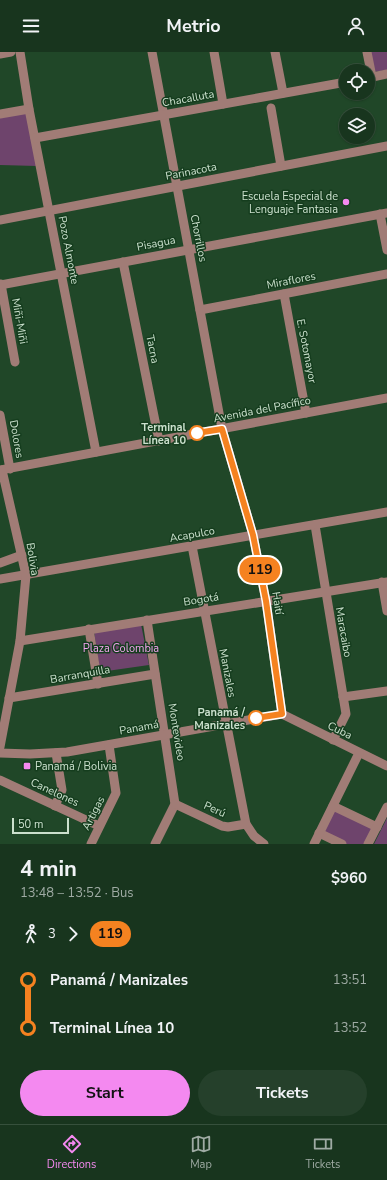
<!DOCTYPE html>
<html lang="en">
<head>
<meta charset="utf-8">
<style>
	:root { --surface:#18351e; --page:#25402b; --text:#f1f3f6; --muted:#9faba4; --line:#36503c; --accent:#f489f0 }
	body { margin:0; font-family:"Nunito Sans",sans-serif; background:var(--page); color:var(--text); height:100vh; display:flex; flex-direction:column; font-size:15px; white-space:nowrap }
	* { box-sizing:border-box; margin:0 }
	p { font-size:13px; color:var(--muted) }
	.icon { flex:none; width:22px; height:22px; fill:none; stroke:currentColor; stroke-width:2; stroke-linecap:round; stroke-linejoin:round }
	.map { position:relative; height:792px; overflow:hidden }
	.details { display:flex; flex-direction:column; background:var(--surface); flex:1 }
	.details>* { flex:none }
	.badge { padding:0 8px; border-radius:13px; font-size:14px; line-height:26px }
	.controls { position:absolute; left:339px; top:12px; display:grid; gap:8px }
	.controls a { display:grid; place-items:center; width:36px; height:36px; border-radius:50%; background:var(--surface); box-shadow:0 1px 3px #0004,0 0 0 1px var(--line); font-size:20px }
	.scale { position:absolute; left:12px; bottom:10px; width:57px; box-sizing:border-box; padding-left:4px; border:2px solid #cbe0cd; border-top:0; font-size:11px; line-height:14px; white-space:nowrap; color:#cbe0cd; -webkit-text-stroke:3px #153d1e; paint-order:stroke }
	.map>.badge { position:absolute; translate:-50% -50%; box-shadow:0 0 0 2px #fff }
	.legs { display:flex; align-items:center; gap:6px; height:44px; padding:0 20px; font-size:13px }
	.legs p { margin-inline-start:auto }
	.overview { display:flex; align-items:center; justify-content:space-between; height:68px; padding:0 20px }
	h1 { font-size:22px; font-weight:700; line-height:30px }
	.primary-button { display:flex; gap:8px; margin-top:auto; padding:8px 20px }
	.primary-button a { flex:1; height:46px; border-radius:24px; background:var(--accent); color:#111; font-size:16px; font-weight:700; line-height:46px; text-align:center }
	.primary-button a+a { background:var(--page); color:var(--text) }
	ul { padding:0 20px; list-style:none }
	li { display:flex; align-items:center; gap:14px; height:48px; font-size:15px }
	li i { display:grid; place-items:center; width:6px; height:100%; margin:0 5px; background:currentColor }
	li i::after { content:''; width:10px; height:10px; margin:-5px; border:3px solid; border-radius:50%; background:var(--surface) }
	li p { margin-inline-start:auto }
	li:first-child i { background:linear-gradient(#0000 50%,currentColor 0) }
	li:last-child i { background:linear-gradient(currentColor 50%,#0000 0) }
	header { display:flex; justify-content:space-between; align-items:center; height:52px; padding:0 20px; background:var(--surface); font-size:18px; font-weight:700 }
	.tab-bar { display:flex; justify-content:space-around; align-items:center; height:56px; border-top:1px solid var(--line); background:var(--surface); font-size:11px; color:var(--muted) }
	.tab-bar a { display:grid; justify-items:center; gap:2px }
	.tab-bar .current { color:var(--accent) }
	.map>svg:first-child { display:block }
</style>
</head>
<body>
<header><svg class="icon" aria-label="menu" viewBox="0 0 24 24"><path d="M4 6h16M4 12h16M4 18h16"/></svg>Metrio<svg class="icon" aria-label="person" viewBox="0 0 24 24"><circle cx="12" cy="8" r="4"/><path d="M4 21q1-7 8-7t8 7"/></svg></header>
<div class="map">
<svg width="387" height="792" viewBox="0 0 387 792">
	<rect width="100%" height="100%" fill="#204728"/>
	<g fill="#6e446c">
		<polygon points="370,0 387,0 387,18 374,20"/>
		<polygon points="27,61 37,114 0,113 0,66"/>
		<polygon points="141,572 149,613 100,620 94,579"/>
		<polygon points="334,757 373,775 365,792 346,792 322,780"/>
		<polygon points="387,766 387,792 374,792"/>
	</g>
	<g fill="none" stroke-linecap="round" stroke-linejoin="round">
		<g stroke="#a17c76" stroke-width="9">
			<polyline points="20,0 29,57 96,400"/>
			<polyline points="152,0 222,377 253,483 266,549 282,662"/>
			<polyline points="214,0 223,52"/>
			<polyline points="275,0 283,41"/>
			<polyline points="367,0 372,25"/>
			<polyline points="0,2 11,0"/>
			<polyline points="368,26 387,22"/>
			<polyline points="271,56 281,114"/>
			<polyline points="0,62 29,57"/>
			<polyline points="35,86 346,30"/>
			<polyline points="380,162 387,198"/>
			<polyline points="0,168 387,94"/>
			<polyline points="123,210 159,389"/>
			<polyline points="1,232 15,310"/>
			<polyline points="0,233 387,161"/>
			<polyline points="284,242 306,361"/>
			<polyline points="200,258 387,222"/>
			<polyline points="0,363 10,417"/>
			<polyline points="0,418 387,346"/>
			<polyline points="315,473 346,662 333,688"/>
			<polyline points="192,494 246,772 254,784 264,792"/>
			<polyline points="0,511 22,503"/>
			<polyline points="0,527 387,460"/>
			<polyline points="382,530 387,559"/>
			<polyline points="147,568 175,752 155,792"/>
			<polyline points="89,577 98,632"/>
			<polyline points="20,589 387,530"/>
			<polyline points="343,645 387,639"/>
			<polyline points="9,646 155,622"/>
			<polyline points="282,662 387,714"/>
			<polyline points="0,695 20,589 26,523 2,418"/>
			<polyline points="0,701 30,702 67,700 282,662"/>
			<polyline points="0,728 99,774"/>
			<polyline points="175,752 222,774 228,775 246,772"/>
			<polyline points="55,754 62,738 56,701"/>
			<polyline points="333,754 377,775"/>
			<polyline points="319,781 342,792"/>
			<polyline points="91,792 116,741 109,693"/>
			<polyline points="314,792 359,701"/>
			<polyline points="368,792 387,755"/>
		</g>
	</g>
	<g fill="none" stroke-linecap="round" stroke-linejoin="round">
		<g stroke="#fff" stroke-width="9">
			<polyline id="line-1" points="197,381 222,377 253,483 266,549 282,662 256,666"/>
		</g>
		<use href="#line-1" stroke="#f58220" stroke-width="6"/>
	</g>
	<g fill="#f489f0" stroke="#153d1e" stroke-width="1.5">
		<circle cx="346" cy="150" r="4"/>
		<rect x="23" y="710" width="8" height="8" rx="2"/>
	</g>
	<g fill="#fff" stroke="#f58220" stroke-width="2">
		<circle cx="197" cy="381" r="7"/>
		<circle cx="256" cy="666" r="7"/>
	</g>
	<g text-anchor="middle" stroke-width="3" stroke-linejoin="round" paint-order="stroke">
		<g font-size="11" fill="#cbe0cd" stroke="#153d1e">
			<text transform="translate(188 46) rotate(-10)" y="4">Chacalluta</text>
			<text transform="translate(191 119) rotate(-11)" y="4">Parinacota</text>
			<text transform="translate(199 186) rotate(79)" y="4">Chorrillos</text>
			<text transform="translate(156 191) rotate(-11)" y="4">Pisagua</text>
			<text transform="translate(69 198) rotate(79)" y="4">Pozo Almonte</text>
			<text transform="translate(291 228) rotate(-11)" y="4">Miraflores</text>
			<text transform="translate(20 269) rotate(80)" y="4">Miñi-Miñi</text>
			<text transform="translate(153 297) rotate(79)" y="4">Tacna</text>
			<text transform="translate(307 299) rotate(79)" y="4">E. Sotomayor</text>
			<text transform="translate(262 357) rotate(-11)" y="4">Avenida del Pacífico</text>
			<text transform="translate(17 387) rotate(80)" y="4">Dolores</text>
			<text transform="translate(192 482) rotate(-10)" y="4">Acapulco</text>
			<text transform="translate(33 507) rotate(81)" y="4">Bolivia</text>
			<text transform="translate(201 547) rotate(-9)" y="4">Bogotá</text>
			<text transform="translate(278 551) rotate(81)" y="4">Haití</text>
			<text transform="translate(344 580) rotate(80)" y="4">Maracaibo</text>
			<text transform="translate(228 621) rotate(79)" y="4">Manizales</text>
			<text transform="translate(80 622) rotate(-10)" y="4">Barranquilla</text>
			<text transform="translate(139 675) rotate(-10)" y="4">Panamá</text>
			<text transform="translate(340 678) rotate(26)" y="4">Cuba</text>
			<text transform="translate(177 680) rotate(81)" y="4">Montevideo</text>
			<text transform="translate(55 740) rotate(25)" y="4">Canelones</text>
			<text transform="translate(215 757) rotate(24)" y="4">Perú</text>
			<text transform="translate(93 761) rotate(-63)" y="4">Artigas</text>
		</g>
		<g font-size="11" fill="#cbe0cd" stroke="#153d1e" text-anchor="end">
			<text x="338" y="148">Escuela Especial de<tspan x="338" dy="13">Lenguaje Fantasia</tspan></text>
			<text x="35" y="718" text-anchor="start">Panamá / Bolivia</text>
		</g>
		<g font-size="11" font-weight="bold" fill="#cbe0cd" stroke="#153d1e" text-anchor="end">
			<text x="186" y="379">Terminal<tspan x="186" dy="13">Línea 10</tspan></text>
			<text x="245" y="664">Panamá /<tspan x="245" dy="13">Manizales</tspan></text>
		</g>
		<g font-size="11" fill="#f3a4ef" stroke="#153d1e">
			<text x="121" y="600">Plaza Colombia</text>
		</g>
	</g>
</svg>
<div class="controls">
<a><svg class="icon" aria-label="locate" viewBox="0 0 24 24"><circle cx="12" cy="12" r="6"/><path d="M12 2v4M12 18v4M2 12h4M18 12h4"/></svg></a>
<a><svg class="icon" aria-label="layers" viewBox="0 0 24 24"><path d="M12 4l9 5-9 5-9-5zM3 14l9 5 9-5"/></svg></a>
</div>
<div class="scale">50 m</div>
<b class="badge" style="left:260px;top:518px;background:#f58220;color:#111">119</b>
</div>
<section class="details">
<div class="overview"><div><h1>4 min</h1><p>13:48 – 13:52 · Bus</p></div><b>$960</b></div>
<div class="legs"><svg class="icon" aria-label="walk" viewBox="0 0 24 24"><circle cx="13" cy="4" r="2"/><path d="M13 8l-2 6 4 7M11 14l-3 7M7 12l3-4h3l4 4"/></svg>3<svg class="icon" aria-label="forward" viewBox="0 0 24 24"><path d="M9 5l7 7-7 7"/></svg><b class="badge" style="background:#f58220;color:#111">119</b></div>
<ul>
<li><i style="color:#f58220"></i><b>Panamá / Manizales</b><p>13:51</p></li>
<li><i style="color:#f58220"></i><b>Terminal Línea 10</b><p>13:52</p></li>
</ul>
<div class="primary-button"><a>Start</a><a>Tickets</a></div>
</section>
<nav class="tab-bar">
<a class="current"><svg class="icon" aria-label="directions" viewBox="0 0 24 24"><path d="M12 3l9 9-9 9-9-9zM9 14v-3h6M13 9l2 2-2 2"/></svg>Directions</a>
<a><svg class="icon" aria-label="map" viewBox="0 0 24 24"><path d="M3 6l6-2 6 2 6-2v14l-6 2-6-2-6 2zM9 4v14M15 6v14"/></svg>Map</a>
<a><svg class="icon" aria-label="tickets" viewBox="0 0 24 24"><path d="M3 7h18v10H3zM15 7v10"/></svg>Tickets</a>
</nav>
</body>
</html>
